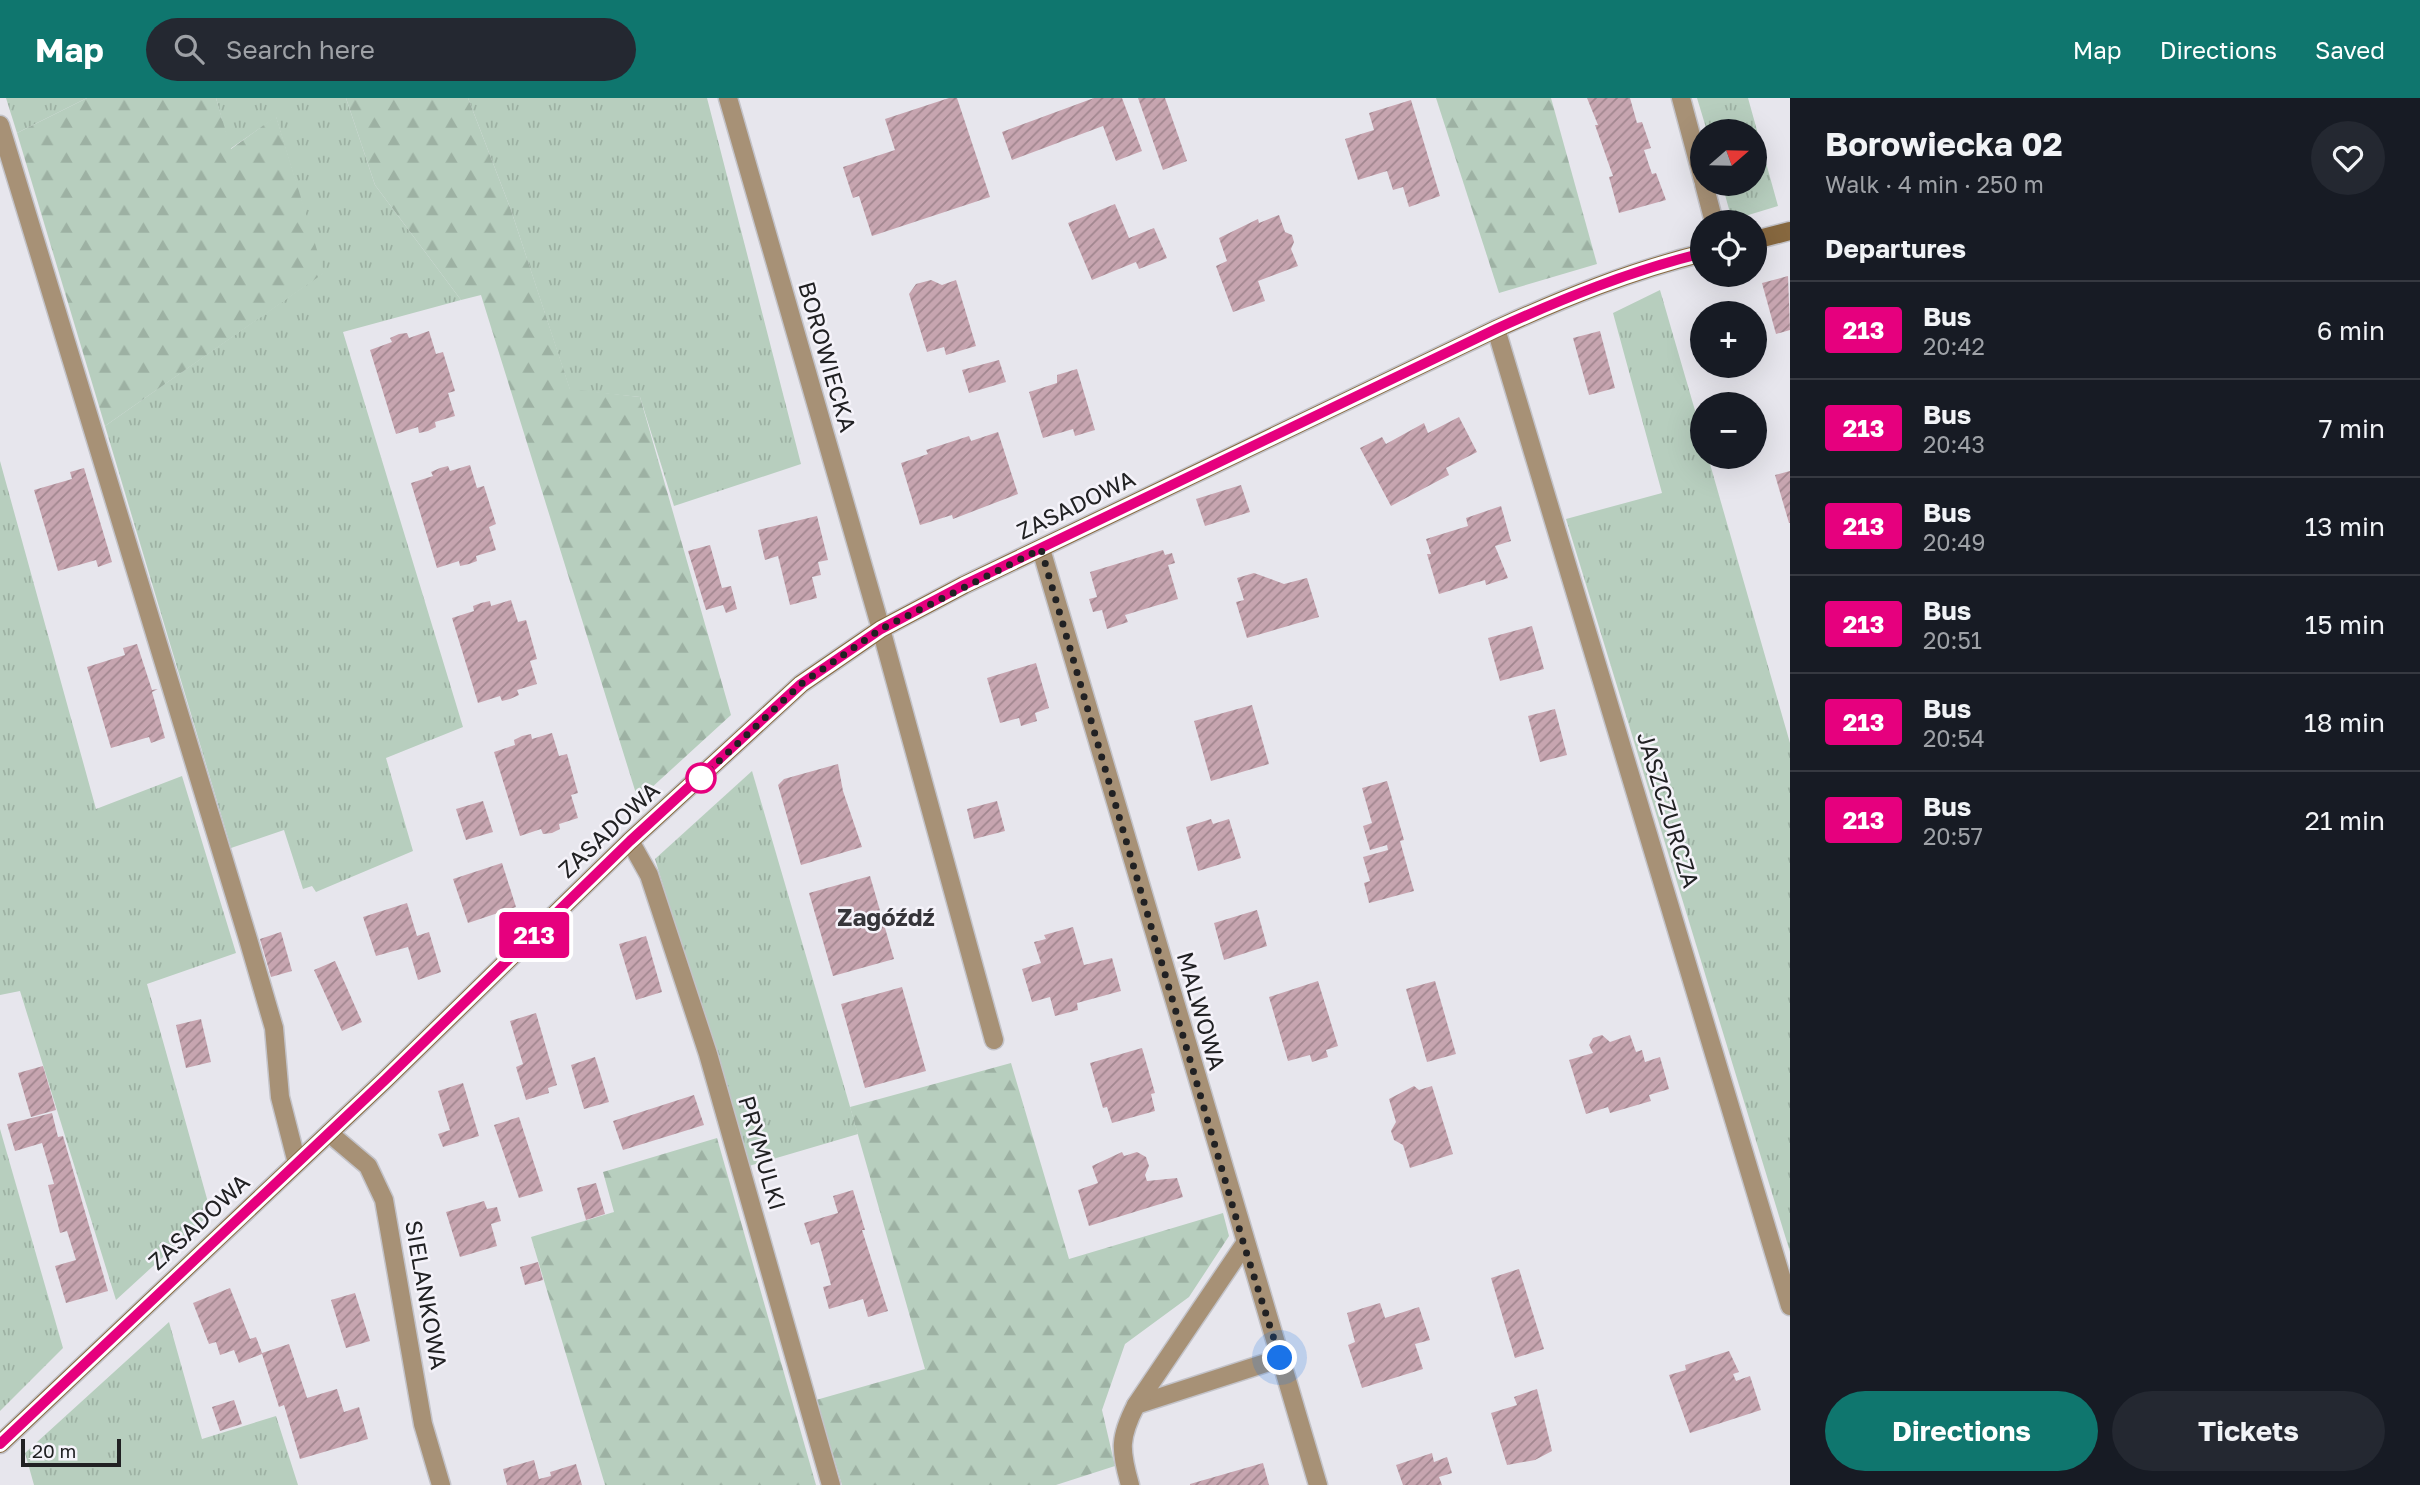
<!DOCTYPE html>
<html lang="en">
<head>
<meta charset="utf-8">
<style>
	:root { --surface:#171b24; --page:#242831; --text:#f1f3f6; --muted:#9ea1a6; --line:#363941; --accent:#0f766e }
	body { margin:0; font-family:"Golos Text",sans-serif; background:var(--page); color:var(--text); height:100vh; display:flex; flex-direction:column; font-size:26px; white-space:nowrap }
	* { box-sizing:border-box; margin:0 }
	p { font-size:23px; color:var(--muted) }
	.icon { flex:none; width:38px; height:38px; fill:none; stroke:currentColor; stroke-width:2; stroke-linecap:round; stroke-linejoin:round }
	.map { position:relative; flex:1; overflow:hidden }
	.drawer { display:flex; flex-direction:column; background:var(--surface); width:630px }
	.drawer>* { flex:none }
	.badge { padding:0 14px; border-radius:5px; font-size:24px; line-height:46px }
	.needle { width:46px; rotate:70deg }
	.fabs { position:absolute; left:1690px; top:21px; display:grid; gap:14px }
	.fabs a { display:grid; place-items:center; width:77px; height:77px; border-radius:50%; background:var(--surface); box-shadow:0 7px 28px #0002; font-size:35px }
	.scale { position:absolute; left:21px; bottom:18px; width:100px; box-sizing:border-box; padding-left:7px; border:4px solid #212123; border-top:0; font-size:19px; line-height:24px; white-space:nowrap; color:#212123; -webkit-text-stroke:5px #f5f3fa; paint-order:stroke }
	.you { position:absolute; width:35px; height:35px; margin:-18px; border:5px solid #fff; border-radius:50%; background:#1a73e8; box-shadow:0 0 0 10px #1a73e833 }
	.map>.badge { position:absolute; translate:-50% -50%; box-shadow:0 0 0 4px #fff }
	h2 { padding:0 35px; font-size:26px; line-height:63px }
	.round { display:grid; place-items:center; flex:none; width:74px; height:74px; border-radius:37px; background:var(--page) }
	.overview { display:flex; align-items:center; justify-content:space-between; height:119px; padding:0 35px }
	h1 { font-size:33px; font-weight:700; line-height:52px }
	.cta { display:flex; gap:14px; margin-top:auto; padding:14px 35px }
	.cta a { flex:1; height:80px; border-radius:42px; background:var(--accent); color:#fff; font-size:28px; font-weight:700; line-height:80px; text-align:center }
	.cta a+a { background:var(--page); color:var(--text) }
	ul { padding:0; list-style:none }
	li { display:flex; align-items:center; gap:21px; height:98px; padding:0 35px; border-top:2px solid var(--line) }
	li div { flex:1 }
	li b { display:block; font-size:26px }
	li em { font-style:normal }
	li .badge { min-width:77px; font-weight:700; text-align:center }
	header { display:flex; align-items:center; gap:42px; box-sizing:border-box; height:98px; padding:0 35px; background:var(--accent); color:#fff }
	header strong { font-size:33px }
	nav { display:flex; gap:38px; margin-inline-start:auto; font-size:24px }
	.search { width:490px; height:63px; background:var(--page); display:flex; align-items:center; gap:18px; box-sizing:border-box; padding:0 24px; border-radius:38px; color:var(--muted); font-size:26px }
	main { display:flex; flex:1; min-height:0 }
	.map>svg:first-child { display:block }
</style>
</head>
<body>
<header>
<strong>Map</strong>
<div class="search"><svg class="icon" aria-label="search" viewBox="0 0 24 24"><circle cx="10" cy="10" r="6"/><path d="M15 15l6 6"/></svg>Search here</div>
<nav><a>Map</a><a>Directions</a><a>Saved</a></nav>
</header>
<main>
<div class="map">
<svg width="1790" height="1387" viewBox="0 0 1790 1387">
	<defs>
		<pattern id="grass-tufts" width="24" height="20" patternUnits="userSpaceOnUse" patternTransform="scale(1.75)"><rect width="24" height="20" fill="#b7cebe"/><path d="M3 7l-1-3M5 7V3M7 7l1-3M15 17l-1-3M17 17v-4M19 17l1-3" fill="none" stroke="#9db1a3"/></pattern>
		<pattern id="forest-firs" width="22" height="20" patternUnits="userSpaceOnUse" patternTransform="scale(1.75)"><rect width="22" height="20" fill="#b7cebe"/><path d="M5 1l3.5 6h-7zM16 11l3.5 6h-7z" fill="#9db1a3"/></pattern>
		<pattern id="building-hatch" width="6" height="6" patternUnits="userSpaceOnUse" patternTransform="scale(1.75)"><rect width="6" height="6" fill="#c7a5b0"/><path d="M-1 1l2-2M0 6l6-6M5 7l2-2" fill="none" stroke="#a1868f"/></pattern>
	</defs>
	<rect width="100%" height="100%" fill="#e7e6ed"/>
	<g fill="url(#grass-tufts)">
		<polygon points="6,0 87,0 17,35"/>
		<polygon points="216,0 346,0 375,87 461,202 343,234 463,629 386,660 413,753 316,794 312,788 303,791 284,732 231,750 105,328 323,175 276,19 230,51"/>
		<polygon points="468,0 707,0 801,366 674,408 640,299 570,292 511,112"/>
		<polygon points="1697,0 1748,0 1778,108 1732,122 1722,86 1755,86 1755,33 1707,33"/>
		<polygon points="1660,192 1703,340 1703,359 1708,359 1790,645 1790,1154 1566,421 1662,395 1613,215"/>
		<polygon points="0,363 96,711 182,678 236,855 147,886 211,1115 116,1202 20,893 0,897"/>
		<polygon points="752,673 858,1036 749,1068 655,761"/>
		<polygon points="0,1031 63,1250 0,1313"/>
		<polygon points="169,1224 202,1341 276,1318 298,1387 34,1387 25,1355"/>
	</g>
	<g fill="url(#forest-firs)">
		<polygon points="87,0 216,0 231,51 276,18 324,175 105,328 17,35"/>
		<polygon points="346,0 468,0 511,112 570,291 640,299 731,617 638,702 481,197 461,202 375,87"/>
		<polygon points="1436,0 1551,0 1597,166 1499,195"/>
		<polygon points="1011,965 1069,1161 1223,1115 1229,1138 1189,1199 1125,1246 1102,1312 1115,1368 1056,1387 842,1387 816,1302 925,1271 850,1009"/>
		<polygon points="717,1040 816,1387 605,1387 531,1139 614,1114 603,1074"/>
	</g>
	<g fill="url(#building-hatch)">
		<polygon points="949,0 957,0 990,99 872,138 859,98 853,100 843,69 895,52 885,21"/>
		<polygon points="1094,0 1122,0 1142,53 1116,63 1103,28 1012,62 1002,34"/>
		<polygon points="1138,0 1165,0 1187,63 1163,72"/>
		<polygon points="1587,0 1630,0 1637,25 1642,24 1651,50 1644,52 1652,76 1656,75 1666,102 1619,115 1609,79 1613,78 1595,27 1598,27"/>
		<polygon points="1411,2 1440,98 1409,109 1403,89 1393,92 1387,73 1358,82 1345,41 1374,32 1369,15"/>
		<polygon points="1115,106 1129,140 1154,130 1167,160 1139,171 1136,164 1092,182 1068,125"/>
		<polygon points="1279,117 1285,134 1292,137 1294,144 1291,151 1298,168 1258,183 1265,203 1233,214 1216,168 1227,163 1219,140 1258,121 1259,125"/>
		<polygon points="1788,178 1790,232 1776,236 1762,185"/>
		<polygon points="931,182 942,187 956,182 976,248 946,257 944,249 927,254 909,196 916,186"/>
		<polygon points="429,233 436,256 443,254 455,293 448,295 455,318 435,324 436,329 428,333 419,335 418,329 396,336 370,252 392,244 390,240 399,236 407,235 409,240"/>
		<polygon points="1600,233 1615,290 1589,297 1573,240"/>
		<polygon points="999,262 1006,284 969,295 962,272"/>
		<polygon points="1077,271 1095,332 1075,338 1073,331 1043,340 1029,294 1057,285 1057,277"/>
		<polygon points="1459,319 1477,354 1446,370 1449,377 1391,408 1360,350 1382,339 1386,346 1424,325 1428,335"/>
		<polygon points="998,334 1018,396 953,421 952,417 920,427 901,365 928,356 926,352 969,338 971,343"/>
		<polygon points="470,367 477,390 484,388 496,426 489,429 496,452 476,458 477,463 469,466 460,468 459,463 437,470 411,385 433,378 431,374 440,370 448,368 450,373"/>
		<polygon points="84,370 112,464 98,469 96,462 58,473 34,392 72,381 70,374"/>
		<polygon points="1790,373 1790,425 1789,425 1775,377"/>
		<polygon points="1241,387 1250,414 1205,428 1196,401"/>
		<polygon points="1501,408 1511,443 1495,448 1508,480 1486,487 1485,482 1439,496 1427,456 1431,456 1426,441 1468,428 1466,420"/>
		<polygon points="817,418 828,462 818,464 821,477 812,479 817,500 790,507 778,458 765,462 758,432"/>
		<polygon points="710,447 722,490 731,488 737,511 726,515 723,507 706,512 688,453"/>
		<polygon points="1163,452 1165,457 1172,455 1175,465 1168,467 1178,501 1125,517 1128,524 1107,531 1102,512 1093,514 1089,501 1097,499 1090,474"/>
		<polygon points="1254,475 1284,486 1307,480 1319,519 1247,540 1236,504 1244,502 1237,480"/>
		<polygon points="511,502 518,524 526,522 537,561 530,563 537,586 517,592 519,597 510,601 502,603 500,598 478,605 452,520 474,513 473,508 481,505 490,503 491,508"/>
		<polygon points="1532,528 1544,571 1500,583 1488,540"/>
		<polygon points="137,546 152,592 158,591 152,594 165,640 151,645 149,639 111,650 87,569 125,557 123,550"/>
		<polygon points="1036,565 1049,610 1035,615 1037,623 1021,628 1019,620 1000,625 987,580"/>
		<polygon points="1252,607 1269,666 1211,683 1194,623"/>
		<polygon points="1555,611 1567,657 1540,664 1528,618"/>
		<polygon points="552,635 559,658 567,656 578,695 571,697 578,720 559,726 560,731 552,735 543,736 541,731 520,738 494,654 515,647 514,642 522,638 531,636 532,641"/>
		<polygon points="838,666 843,693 862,749 801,767 778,687 784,681"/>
		<polygon points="1387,683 1404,742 1400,743 1414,793 1369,805 1364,785 1370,783 1363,759 1388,752 1387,747 1370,752 1363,728 1372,725 1362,690"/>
		<polygon points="483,703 493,734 466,742 456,711"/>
		<polygon points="997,703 1005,733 974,741 967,711"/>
		<polygon points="1211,721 1213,726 1229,721 1241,760 1198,773 1186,729"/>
		<polygon points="502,765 516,809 468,825 453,781"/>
		<polygon points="870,778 894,861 833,878 809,795"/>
		<polygon points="407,805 417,838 429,834 441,874 418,882 408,849 376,858 363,819"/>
		<polygon points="1257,812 1267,848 1224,862 1214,825"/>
		<polygon points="1073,829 1084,867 1112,860 1121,893 1077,905 1078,912 1055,918 1050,899 1032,904 1022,871 1041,865 1034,844 1046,841 1044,837"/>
		<polygon points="281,834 292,873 271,879 260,841"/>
		<polygon points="646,838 662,894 636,902 619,846"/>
		<polygon points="335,863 362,924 342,933 314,872"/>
		<polygon points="1318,883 1338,948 1326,952 1328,959 1312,964 1310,957 1288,963 1269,899"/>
		<polygon points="1435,883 1456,956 1427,964 1406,891"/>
		<polygon points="902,889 926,973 865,990 841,906"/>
		<polygon points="536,915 557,987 548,990 549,995 526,1002 516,969 523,966 510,923"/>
		<polygon points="201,921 211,964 186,970 176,927"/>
		<polygon points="1602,937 1610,944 1630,937 1636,954 1642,952 1645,964 1660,959 1669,991 1649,997 1651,1003 1610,1015 1608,1009 1586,1016 1569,962 1593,955 1589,947 1593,940"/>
		<polygon points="1142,950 1155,995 1151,996 1155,1013 1112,1025 1107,1009 1103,1010 1090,965"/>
		<polygon points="595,959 609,1004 584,1011 571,967"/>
		<polygon points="43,968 56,1012 31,1019 18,975"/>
		<polygon points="463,985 479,1038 443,1049 438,1036 450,1032 438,993"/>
		<polygon points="1414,988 1419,992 1432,988 1453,1056 1410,1070 1403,1047 1394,1042 1391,1033 1396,1024 1389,1001"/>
		<polygon points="694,997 704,1027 623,1052 613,1023"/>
		<polygon points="52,1015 58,1039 63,1038 108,1193 66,1205 55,1168 76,1162 67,1133 60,1135 48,1087 54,1086 42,1045 15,1053 7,1026"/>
		<polygon points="519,1019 543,1093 519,1100 494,1027"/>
		<polygon points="1122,1054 1124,1058 1137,1054 1146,1059 1149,1068 1145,1077 1147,1083 1177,1080 1183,1099 1089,1128 1078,1092 1098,1085 1092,1068"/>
		<polygon points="596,1085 605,1116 586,1122 577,1090"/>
		<polygon points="853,1092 865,1132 862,1132 888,1213 868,1219 863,1201 829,1211 823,1189 831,1187 819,1144 811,1147 804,1125 838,1115 833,1098"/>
		<polygon points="484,1103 487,1111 497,1109 501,1123 491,1126 497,1148 460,1159 446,1114"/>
		<polygon points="538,1164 543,1182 525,1187 520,1169"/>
		<polygon points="1519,1171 1544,1251 1515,1260 1491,1180"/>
		<polygon points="230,1190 250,1241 256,1239 262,1255 289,1246 307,1300 337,1291 344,1314 359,1309 368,1341 300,1361 284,1307 279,1309 262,1256 239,1265 234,1252 220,1257 216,1244 209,1246 193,1205"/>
		<polygon points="355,1195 370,1243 346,1250 331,1202"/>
		<polygon points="1380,1205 1385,1220 1419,1209 1430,1242 1415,1246 1423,1271 1362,1290 1348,1247 1355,1244 1347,1215"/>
		<polygon points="1729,1253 1739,1274 1733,1276 1736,1283 1750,1278 1761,1312 1690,1335 1669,1277 1686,1272 1685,1267"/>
		<polygon points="1537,1291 1552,1353 1535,1362 1507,1367 1491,1315 1517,1307 1514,1299"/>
		<polygon points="234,1302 242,1326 220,1333 212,1309"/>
		<polygon points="1432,1355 1434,1364 1447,1359 1452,1375 1439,1379 1442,1387 1403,1387 1396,1367"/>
		<polygon points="534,1362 539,1381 551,1378 550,1374 576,1366 582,1387 507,1387 503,1371"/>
		<polygon points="1263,1365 1269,1387 1190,1387 1190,1386"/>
	</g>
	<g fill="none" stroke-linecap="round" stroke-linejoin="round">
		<g stroke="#c3c3c9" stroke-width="21">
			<g id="lane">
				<polyline points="0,27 248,841 274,930 280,999 297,1065"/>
				<polyline points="881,531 994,942"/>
			</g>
		</g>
		<g stroke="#c3c3c9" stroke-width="21">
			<g id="street">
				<polyline points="728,0 881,531"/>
				<polyline points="1681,0 1703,82"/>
				<polyline points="1704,86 1714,124"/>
				<polyline points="1496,231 1790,1208"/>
				<polyline points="1041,451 1318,1387"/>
				<polyline points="630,743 649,777 708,956 831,1387"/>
				<polyline points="329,1035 368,1068 384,1102 423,1326 441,1387"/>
				<polyline points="1136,1307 1281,1260"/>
				<path d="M 1130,1387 C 1120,1352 1119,1340 1136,1307 L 1244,1147"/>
			</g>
		</g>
		<g stroke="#c3c3c9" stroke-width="21">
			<g id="secondary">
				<polyline points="1755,142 1790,133"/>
				<path d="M 0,1346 L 386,981 L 630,743 L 801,586 L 881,531 L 964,487 L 1496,231 C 1564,200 1630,173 1703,155"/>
			</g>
		</g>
		<use href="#lane" stroke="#a79176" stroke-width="18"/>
		<use href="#street" stroke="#a79176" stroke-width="18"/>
		<use href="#secondary" stroke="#87683f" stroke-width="18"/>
	</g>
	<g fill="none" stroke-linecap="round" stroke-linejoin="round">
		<g stroke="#fff" stroke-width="16">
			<path id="line" d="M 0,1346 L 386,981 L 630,743 L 801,586 L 881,531 L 964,487 L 1496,231 C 1564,200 1630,173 1703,155"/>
		</g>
		<use href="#line" stroke="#e6007e" stroke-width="10"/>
		<polyline stroke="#212123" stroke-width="7" stroke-dasharray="0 12.6" points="701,680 801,586 881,531 1041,451 1244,1147 1280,1260"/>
	</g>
	<circle fill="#fff" stroke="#e6007e" stroke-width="3.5" cx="701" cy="680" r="14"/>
	<g text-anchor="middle" stroke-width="5" stroke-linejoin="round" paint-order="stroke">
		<g font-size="23" fill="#212123" stroke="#f5f3fa">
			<text transform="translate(827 259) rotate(74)" y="8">BOROWIECKA</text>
			<text transform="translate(1076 407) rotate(-26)" y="8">ZASADOWA</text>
			<text transform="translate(1668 712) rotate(73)" y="8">JASZCZURCZA</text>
			<text transform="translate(609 732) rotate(-43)" y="8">ZASADOWA</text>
			<text transform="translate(1201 913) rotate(74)" y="8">MALWOWA</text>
			<text transform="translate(762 1055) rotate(74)" y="8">PRYMULKI</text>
			<text transform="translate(199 1124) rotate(-43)" y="8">ZASADOWA</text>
			<text transform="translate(426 1197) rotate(80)" y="8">SIELANKOWA</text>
		</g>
		<g font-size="24" font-weight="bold" fill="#36353a" stroke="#f5f3fa">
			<text x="886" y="828">Zagóźdź</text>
		</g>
	</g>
</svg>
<div class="fabs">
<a><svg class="needle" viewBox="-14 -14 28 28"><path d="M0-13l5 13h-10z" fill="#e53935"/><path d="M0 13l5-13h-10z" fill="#9ea1a6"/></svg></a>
<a><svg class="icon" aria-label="locate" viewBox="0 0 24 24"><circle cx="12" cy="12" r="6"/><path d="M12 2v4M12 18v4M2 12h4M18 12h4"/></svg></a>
<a>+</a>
<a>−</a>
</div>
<div class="scale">20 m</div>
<div class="you" style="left:1280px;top:1260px"></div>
<b class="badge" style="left:534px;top:837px;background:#e6007e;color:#fff">213</b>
</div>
<section class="drawer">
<div class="overview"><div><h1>Borowiecka 02</h1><p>Walk · 4 min · 250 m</p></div><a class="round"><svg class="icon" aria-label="heart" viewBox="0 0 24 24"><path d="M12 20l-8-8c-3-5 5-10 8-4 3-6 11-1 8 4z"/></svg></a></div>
<h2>Departures</h2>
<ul>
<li><span class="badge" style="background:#e6007e;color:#fff">213</span><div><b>Bus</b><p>20:42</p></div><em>6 min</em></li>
<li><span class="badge" style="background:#e6007e;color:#fff">213</span><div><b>Bus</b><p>20:43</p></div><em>7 min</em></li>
<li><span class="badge" style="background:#e6007e;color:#fff">213</span><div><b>Bus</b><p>20:49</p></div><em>13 min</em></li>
<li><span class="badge" style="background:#e6007e;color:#fff">213</span><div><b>Bus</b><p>20:51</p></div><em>15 min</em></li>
<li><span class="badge" style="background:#e6007e;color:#fff">213</span><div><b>Bus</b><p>20:54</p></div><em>18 min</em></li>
<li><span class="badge" style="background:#e6007e;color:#fff">213</span><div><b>Bus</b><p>20:57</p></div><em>21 min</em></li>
</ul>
<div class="cta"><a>Directions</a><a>Tickets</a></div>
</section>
</main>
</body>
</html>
